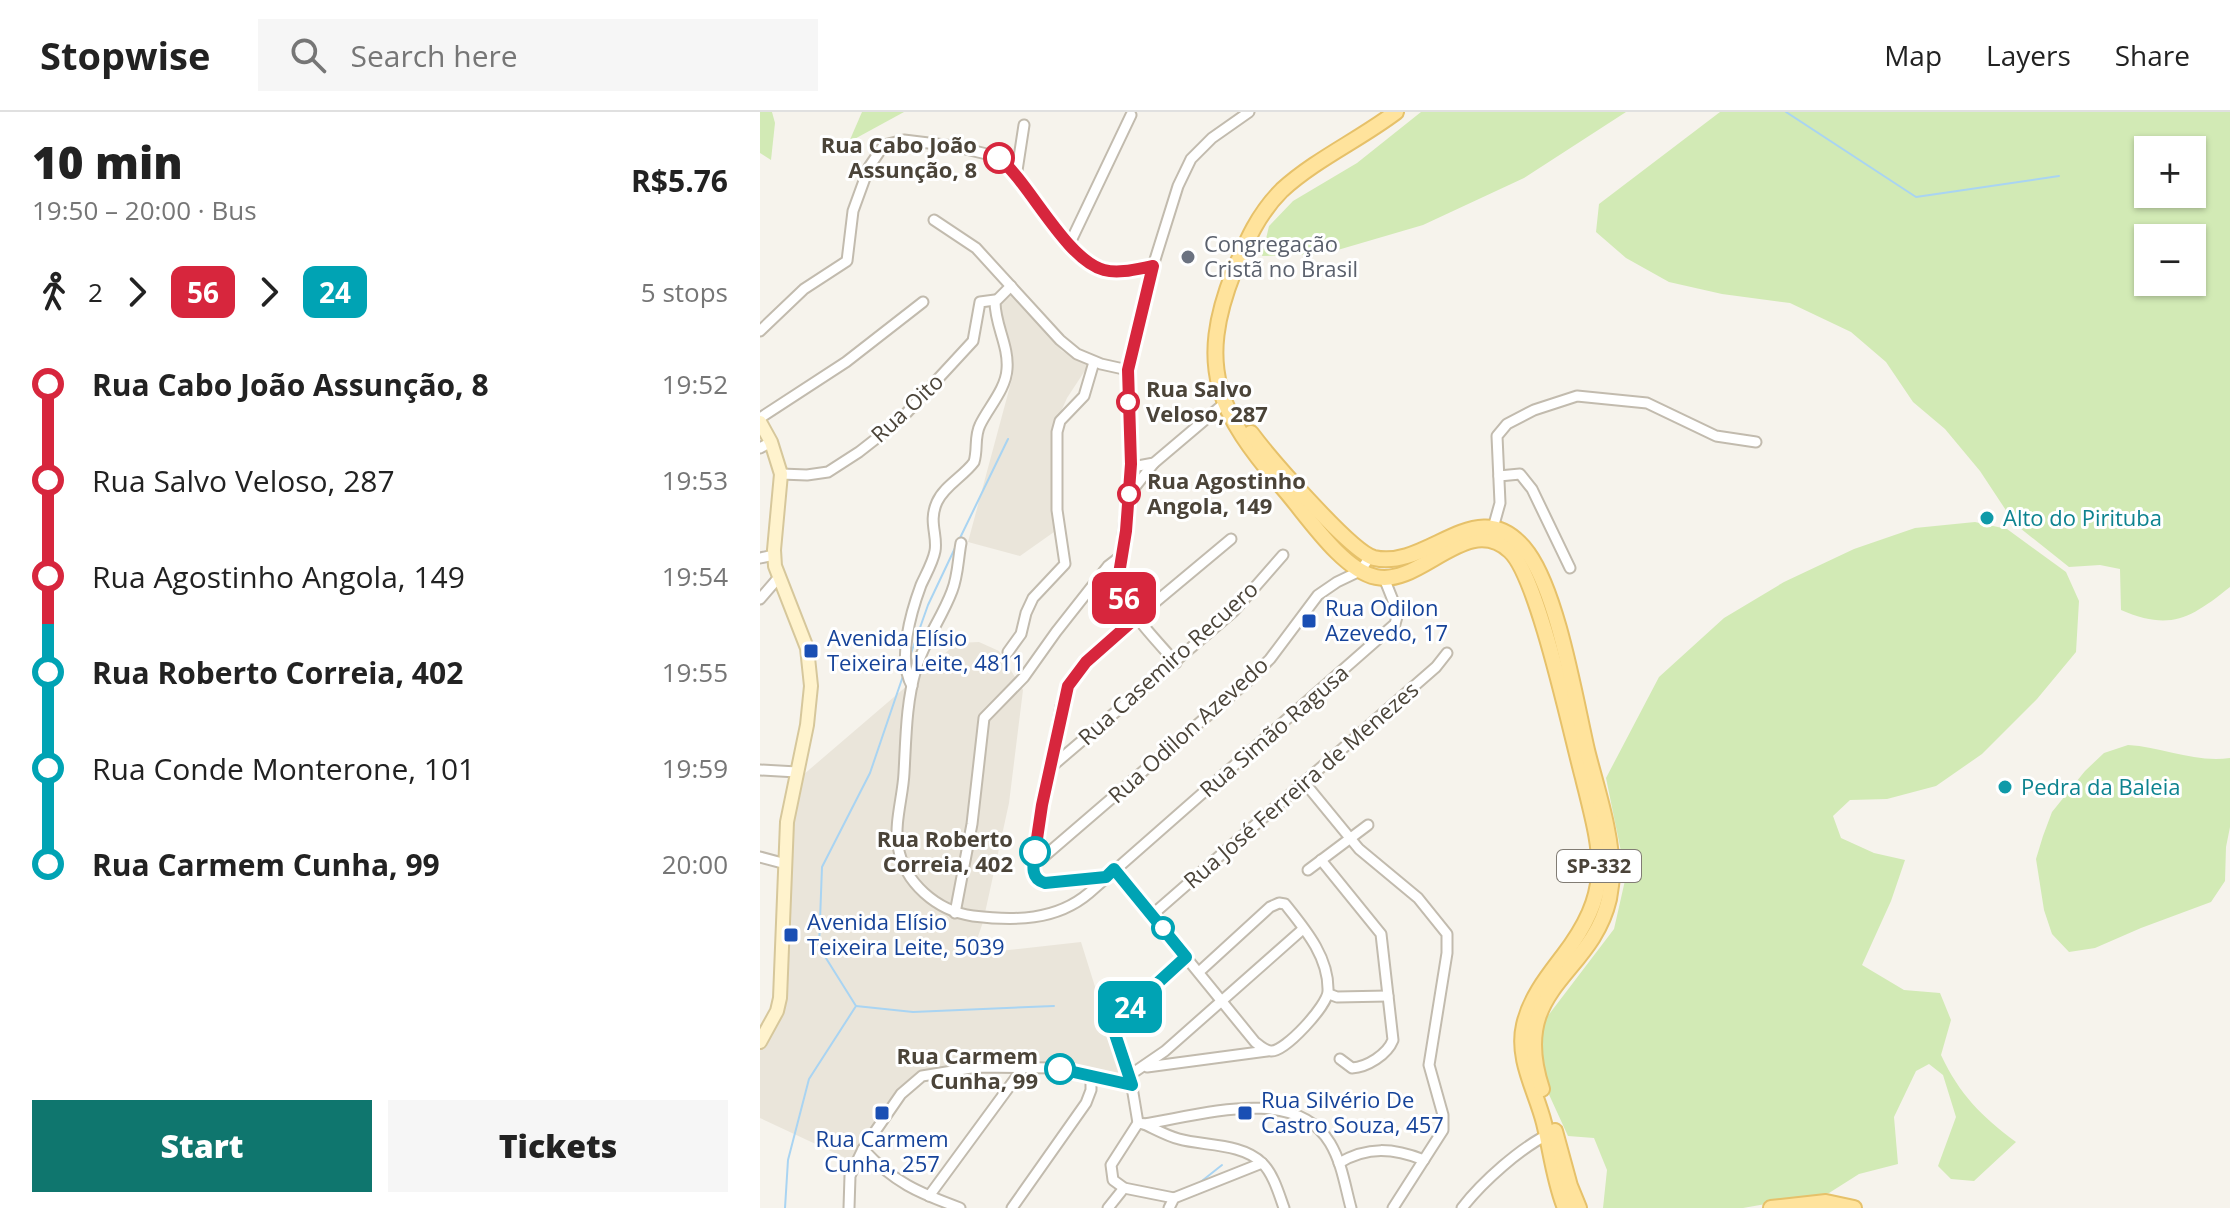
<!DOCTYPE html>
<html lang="en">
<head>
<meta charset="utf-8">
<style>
	:root { --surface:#fff; --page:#f6f6f6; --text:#222; --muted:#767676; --line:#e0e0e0; --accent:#0f766e }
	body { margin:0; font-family:"Open Sans",sans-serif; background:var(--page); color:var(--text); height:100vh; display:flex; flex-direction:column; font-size:30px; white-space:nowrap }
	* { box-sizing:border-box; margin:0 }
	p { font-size:26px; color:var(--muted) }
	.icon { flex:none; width:44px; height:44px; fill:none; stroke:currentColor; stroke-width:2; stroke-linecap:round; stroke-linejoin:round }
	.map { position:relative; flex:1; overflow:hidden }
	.side { display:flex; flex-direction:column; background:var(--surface); width:760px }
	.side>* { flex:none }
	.badge { padding:0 16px; border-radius:12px; font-size:28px; line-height:52px }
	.fabs { position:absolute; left:1374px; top:24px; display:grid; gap:16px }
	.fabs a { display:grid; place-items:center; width:72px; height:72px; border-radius:0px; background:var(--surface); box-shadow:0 2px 6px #0004; font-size:40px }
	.map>.badge { position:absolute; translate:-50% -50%; box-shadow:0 0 0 4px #fff }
	.legs { display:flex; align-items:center; gap:12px; height:88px; padding:0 32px; font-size:26px }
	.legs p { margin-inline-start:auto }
	.summary { display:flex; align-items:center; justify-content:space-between; height:136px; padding:0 32px }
	h1 { font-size:44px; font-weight:800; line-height:60px }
	.primary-button { display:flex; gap:16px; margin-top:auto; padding:16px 32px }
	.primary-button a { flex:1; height:92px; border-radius:0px; background:var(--accent); color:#fff; font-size:32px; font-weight:800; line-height:92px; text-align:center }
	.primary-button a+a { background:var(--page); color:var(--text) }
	ul { padding:0 32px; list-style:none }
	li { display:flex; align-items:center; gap:28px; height:96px; font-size:30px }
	li i { display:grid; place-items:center; width:12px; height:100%; margin:0 10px; background:currentColor }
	li i::after { content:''; width:20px; height:20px; margin:-10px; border:6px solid; border-radius:50%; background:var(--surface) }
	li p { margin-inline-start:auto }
	li:first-child i { background:linear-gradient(#0000 50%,currentColor 0) }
	li:last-child i { background:linear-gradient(currentColor 50%,#0000 0) }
	header { display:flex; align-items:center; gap:48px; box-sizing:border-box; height:112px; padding:0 40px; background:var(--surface); border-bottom:2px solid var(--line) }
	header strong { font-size:38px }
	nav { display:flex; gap:44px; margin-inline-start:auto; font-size:28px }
	.search { width:560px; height:72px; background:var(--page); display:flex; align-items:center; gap:20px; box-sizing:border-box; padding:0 28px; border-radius:0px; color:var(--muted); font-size:30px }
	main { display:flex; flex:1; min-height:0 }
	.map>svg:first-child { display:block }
</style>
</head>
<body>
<header>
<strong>Stopwise</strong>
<div class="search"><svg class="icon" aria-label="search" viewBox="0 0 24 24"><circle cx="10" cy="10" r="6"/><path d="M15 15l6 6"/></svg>Search here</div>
<nav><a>Map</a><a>Layers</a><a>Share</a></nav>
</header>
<main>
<section class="side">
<div class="summary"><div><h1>10 min</h1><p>19:50 – 20:00 · Bus</p></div><b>R$5.76</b></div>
<div class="legs"><svg class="icon" aria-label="walk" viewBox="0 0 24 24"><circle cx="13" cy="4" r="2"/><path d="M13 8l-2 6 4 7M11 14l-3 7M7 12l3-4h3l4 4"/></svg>2<svg class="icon" aria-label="forward" viewBox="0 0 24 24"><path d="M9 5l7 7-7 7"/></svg><b class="badge" style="background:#d7263d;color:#fff">56</b><svg class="icon" aria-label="forward" viewBox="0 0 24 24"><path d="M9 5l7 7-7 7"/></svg><b class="badge" style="background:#00a3b4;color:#fff">24</b><p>5 stops</p></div>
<ul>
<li><i style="color:#d7263d"></i><b>Rua Cabo João Assunção, 8</b><p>19:52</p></li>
<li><i style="color:#d7263d"></i><span>Rua Salvo Veloso, 287</span><p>19:53</p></li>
<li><i style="color:#d7263d"></i><span>Rua Agostinho Angola, 149</span><p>19:54</p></li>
<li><i style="color:#00a3b4"></i><b>Rua Roberto Correia, 402</b><p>19:55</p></li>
<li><i style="color:#00a3b4"></i><span>Rua Conde Monterone, 101</span><p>19:59</p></li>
<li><i style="color:#00a3b4"></i><b>Rua Carmem Cunha, 99</b><p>20:00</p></li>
</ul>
<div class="primary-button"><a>Start</a><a>Tickets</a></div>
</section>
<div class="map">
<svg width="1470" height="1096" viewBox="0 0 1470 1096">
	<rect width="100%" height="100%" fill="#f6f3ec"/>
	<g fill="#eae5da">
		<polygon points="253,182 302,239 328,254 307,286 291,322 294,420 260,444 208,430 253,263 239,198 242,190"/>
		<polygon points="219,530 239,539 263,578 249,691 223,810 212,842 321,830 363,964 281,958 204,960 157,968 92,1049 0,1006 0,927 6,915 16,881 29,675 197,531"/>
	</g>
	<g fill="#d2eab5" fill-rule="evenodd">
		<polygon points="0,0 12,0 15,11 11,48 0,41"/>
		<polygon points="102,0 144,0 89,30"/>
		<polygon points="661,0 866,0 764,66 663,113 564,142 502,144 509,114 533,89 597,51"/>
		<path d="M 960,0 L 1470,0 L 1470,475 C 1430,507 1410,519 1361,498 L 1360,457 L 1340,453 L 1309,455 L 1255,412 L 1220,359 L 1185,317 L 1153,290 L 1126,250 L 1091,220 L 1030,191 L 962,182 L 909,170 L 866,146 L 836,120 L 839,92 ZM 1432,38 L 1432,82 L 1388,82 L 1388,38 ZM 1432,126 L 1432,170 L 1388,170 L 1388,126 Z"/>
		<path d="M 1215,410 L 1247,417 L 1306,460 L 1319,489 L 1316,540 L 1277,587 L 1222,642 L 1176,674 L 1127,687 L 1090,688 L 1073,704 L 1081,726 L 1114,741 L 1145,748 L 1131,789 L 1102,853 L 1144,878 L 1180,881 L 1191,908 L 1181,943 C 1200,983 1221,1004 1256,1030 L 1214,1069 L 1191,1067 L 1178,1054 L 1196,1005 L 1183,963 L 1169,952 L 1156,959 L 1134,1005 L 1138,1052 L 1099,1062 L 1069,1081 L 983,1096 L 843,1096 L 847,1058 L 834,1026 L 808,1024 L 786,976 L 779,929 L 787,905 L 854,817 L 866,764 L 846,666 L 899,565 L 964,506 L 1024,470 L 1094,437 L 1155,416 Z"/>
		<path d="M 1368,633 C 1403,635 1435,651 1470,646 L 1470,715 L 1466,735 L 1465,769 L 1451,790 L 1381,816 L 1335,836 L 1309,840 L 1292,822 L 1284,798 L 1276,747 L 1283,724 L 1292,700 L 1325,659 L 1344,641 Z"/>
	</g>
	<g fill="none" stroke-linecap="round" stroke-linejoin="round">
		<g stroke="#a9d4f2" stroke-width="2">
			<polyline points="1026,0 1156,85 1299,64"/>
			<polyline points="200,426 248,327"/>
			<polyline points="150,544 168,493 195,436"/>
			<polyline points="96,894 153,900 294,894"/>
			<polyline points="438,1072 462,1053"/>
			<polyline points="25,1096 28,1048 49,967 96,894 59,835 62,755 110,661 144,561"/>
		</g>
		<g stroke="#c2bbae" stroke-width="13">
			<g id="street">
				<polyline points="256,65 264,13"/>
				<polyline points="174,108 216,136 300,228 317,242 341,252 368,258"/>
				<polyline points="310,131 371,3"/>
				<polyline points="0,219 44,177 87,149 93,99 109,55 124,33 144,28 193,34 235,44 246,53 294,115 329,151 353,159 393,154"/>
				<polyline points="0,306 86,250 163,190"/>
				<polyline points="0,336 11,330"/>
				<polyline points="371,352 378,354 394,351 466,290"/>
				<polyline points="21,362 47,363 68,360 99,340 140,308 213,229 220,190 235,188"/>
				<polyline points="739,364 760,362 772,377 810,456"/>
				<polyline points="371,380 394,351"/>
				<polyline points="733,416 740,391 737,324 747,312 774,298 817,284 887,291 956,324 996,330"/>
				<path d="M 201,431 C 198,447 198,464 192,479 C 182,506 164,529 156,557 C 146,591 146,626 144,661 C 143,684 134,711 138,734 C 144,771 177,799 213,804 C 254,809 296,809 329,781 L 635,512 L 638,501 L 624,466"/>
				<polyline points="0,446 14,443"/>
				<polyline points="0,487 19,465"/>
				<polyline points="248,540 261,522 266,501 273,486 305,452 297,398 297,320 300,309 324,284 334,250"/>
				<path d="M 416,551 C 395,526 366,500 358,468 L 371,352 L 368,258 L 393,154 L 418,74 L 431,47 L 452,26 L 489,0"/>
				<path d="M 152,574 C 137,548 151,500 161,473 C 166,462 173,450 175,439 C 178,423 168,410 177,390 C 184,374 204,364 214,350 C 218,337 214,325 220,313 C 228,296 246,277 247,257 C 249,234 235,213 235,190 L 251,174"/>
				<polyline points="290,656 474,499 523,443"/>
				<polyline points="0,658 37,660"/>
				<polyline points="544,670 599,737 658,786 687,822 687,841 669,953 683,1003 683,1018 633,1096"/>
				<polyline points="0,745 26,752"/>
				<path d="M 561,748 L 621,822 L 633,928 C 627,943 607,955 592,956 L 580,947"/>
				<polyline points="273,754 488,569 510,547 558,483 577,470 600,459 610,445"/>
				<path d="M 354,757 L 495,930 C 500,934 505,939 511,939 C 525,940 568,893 568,879 C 569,845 545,817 525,792 L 519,791 L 510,795 L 439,860"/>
				<polyline points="548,758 608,713"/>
				<polyline points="346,765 296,772 278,769 274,763 282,693 301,594 315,562 344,533 471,427"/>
				<polyline points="195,801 212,712 224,606 264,565 296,520 348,454 361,444"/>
				<polyline points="392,803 676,555 687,541"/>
				<polyline points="569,882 577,885 628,884"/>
				<polyline points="387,955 507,939"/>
				<polyline points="370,963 405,939 543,817"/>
				<path d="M 378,1011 L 384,1012 C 438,1004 535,972 570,1031 C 582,1051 585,1074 591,1096"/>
				<polyline points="378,1011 370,963 356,926 354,911 426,845"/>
				<polyline points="378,1011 351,1053 353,1068 364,1076 414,1086"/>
				<path d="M 384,1012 C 395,1017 407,1024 419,1027 C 444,1034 482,1031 502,1051 C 513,1061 519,1082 524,1096"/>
				<path d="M 103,1037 C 133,1070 159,1081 200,1096"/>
				<path d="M 579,1051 C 608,1034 633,1036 664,1048"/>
				<polyline points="169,1084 263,956"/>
				<polyline points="89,1096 90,1064 103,1037 141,982 162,964 217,955 295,956 372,973"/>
				<polyline points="252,1096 326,991 331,978 331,964"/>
				<polyline points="348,1096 364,1076"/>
				<polyline points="409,1096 414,1086 502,1051"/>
				<path d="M 702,1096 C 722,1070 761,1035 791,1021"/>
			</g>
		</g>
		<g stroke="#d6c79b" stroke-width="16">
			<polyline id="secondary" points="0,310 11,330 21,362 14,438 15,454 47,536 51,574 47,613 27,710 20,886 17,899 0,930"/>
		</g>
		<g stroke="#e6c16a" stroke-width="18">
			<g id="primary">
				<path d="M 636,0 C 599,28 556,47 522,78 C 498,102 487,128 474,159 C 436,255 458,301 523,376 C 546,402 582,458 616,465 C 661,475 707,399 750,439 C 778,465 811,622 823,666 C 842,743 854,777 803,844 C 787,865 770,886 764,913 C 756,947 776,979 784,1011 C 791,1039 794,1069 805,1096"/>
				<path d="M 491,321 C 508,344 591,440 614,446 C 669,459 720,375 768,441 C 798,483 815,586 827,638 C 837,678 852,721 852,763 C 852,770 850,779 849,787 C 831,865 748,875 782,977"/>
				<polyline points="795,1019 810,1074 819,1096"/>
				<polyline points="1011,1096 1066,1090 1094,1096"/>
			</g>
		</g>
		<use href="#street" stroke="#fff" stroke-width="9"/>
		<use href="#secondary" stroke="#fff3cd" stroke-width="12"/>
		<use href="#primary" stroke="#ffe39c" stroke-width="14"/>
	</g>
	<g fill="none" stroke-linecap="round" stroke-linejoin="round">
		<g stroke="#fff" stroke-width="18">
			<path id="line-1" d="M 239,46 C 269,70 306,148 344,158 C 359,162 377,157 393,154 L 368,258 L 371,352 L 366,419 L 358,468 L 363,485 L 377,505 L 326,550 L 308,574 L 282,693 L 275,740"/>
		</g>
		<g stroke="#fff" stroke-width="18">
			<path id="line-2" d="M 275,740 C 273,753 270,767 285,771 L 346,765 L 354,757 L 426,845 L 354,911 L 353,916 L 372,973 L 300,957"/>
		</g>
		<use href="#line-1" stroke="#d7263d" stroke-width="12"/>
		<use href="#line-2" stroke="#00a3b4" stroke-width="12"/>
	</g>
	<g fill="#fff" stroke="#d7263d" stroke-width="4">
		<circle cx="239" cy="46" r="14"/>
		<circle cx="368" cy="290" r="10"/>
		<circle cx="369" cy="382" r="10"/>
	</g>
	<circle fill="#6b7280" stroke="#fff" stroke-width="3" cx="428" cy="145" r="8"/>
	<g fill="#0f9aa8" stroke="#fff" stroke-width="3">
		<circle cx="1227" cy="406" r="8"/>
		<circle cx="1245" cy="675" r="8"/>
	</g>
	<g fill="#1a4fb4" stroke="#fff" stroke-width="3">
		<rect x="541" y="501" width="16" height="16" rx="4"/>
		<rect x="43" y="531" width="16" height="16" rx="4"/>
		<rect x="23" y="815" width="16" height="16" rx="4"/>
		<rect x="114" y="993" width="16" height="16" rx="4"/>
		<rect x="477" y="993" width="16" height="16" rx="4"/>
	</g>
	<g fill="#fff" stroke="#00a3b4" stroke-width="4">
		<circle cx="275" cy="740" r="14"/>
		<circle cx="403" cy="816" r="10"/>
		<circle cx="300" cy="957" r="14"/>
	</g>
	<g text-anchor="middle" stroke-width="6" stroke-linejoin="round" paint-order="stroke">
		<rect fill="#fff" stroke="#817c74" stroke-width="2" x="797" y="738" width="84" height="32" rx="6"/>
		<g font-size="20" font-weight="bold" fill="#4b4439">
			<text x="839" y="761">SP-332</text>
		</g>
		<g font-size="22" font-weight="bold" fill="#4b4439" stroke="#fff" text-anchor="end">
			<text x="217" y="41">Rua Cabo João<tspan x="217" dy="25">Assunção, 8</tspan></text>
			<text x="386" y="285" text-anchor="start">Rua Salvo<tspan x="386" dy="25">Veloso, 287</tspan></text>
			<text x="387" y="377" text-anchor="start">Rua Agostinho<tspan x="387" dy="25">Angola, 149</tspan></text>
			<text x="253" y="735">Rua Roberto<tspan x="253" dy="25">Correia, 402</tspan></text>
			<text x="278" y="952">Rua Carmem<tspan x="278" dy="25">Cunha, 99</tspan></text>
		</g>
		<g font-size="22" fill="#5b616d" stroke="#fff" text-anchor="start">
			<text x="444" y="140">Congregação<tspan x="444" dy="25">Cristã no Brasil</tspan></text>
		</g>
		<g font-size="22" fill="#4b4439" stroke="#fff">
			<text transform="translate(147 296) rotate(-43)" y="8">Rua Oito</text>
			<text transform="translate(408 551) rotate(-42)" y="8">Rua Casemiro Recuero</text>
			<text transform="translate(428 618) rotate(-42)" y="8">Rua Odilon Azevedo</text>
			<text transform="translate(514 619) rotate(-41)" y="8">Rua Simão Ragusa</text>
			<text transform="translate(541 673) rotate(-41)" y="8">Rua José Ferreira de Menezes</text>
		</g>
		<g font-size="22" fill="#0d838f" stroke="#fff" text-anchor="start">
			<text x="1243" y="414">Alto do Pirituba</text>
			<text x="1261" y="683">Pedra da Baleia</text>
		</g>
		<g font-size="22" fill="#164399" stroke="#fff" text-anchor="start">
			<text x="565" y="504">Rua Odilon<tspan x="565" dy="25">Azevedo, 17</tspan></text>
			<text x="67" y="534">Avenida Elísio<tspan x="67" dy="25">Teixeira Leite, 4811</tspan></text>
			<text x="47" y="818">Avenida Elísio<tspan x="47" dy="25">Teixeira Leite, 5039</tspan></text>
			<text x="501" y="996">Rua Silvério De<tspan x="501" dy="25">Castro Souza, 457</tspan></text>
			<text x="122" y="1035" text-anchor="middle">Rua Carmem<tspan x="122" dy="25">Cunha, 257</tspan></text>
		</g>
	</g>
</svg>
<div class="fabs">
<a>+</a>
<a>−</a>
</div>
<b class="badge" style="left:364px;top:486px;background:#d7263d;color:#fff">56</b>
<b class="badge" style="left:370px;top:895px;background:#00a3b4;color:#fff">24</b>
</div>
</main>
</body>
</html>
